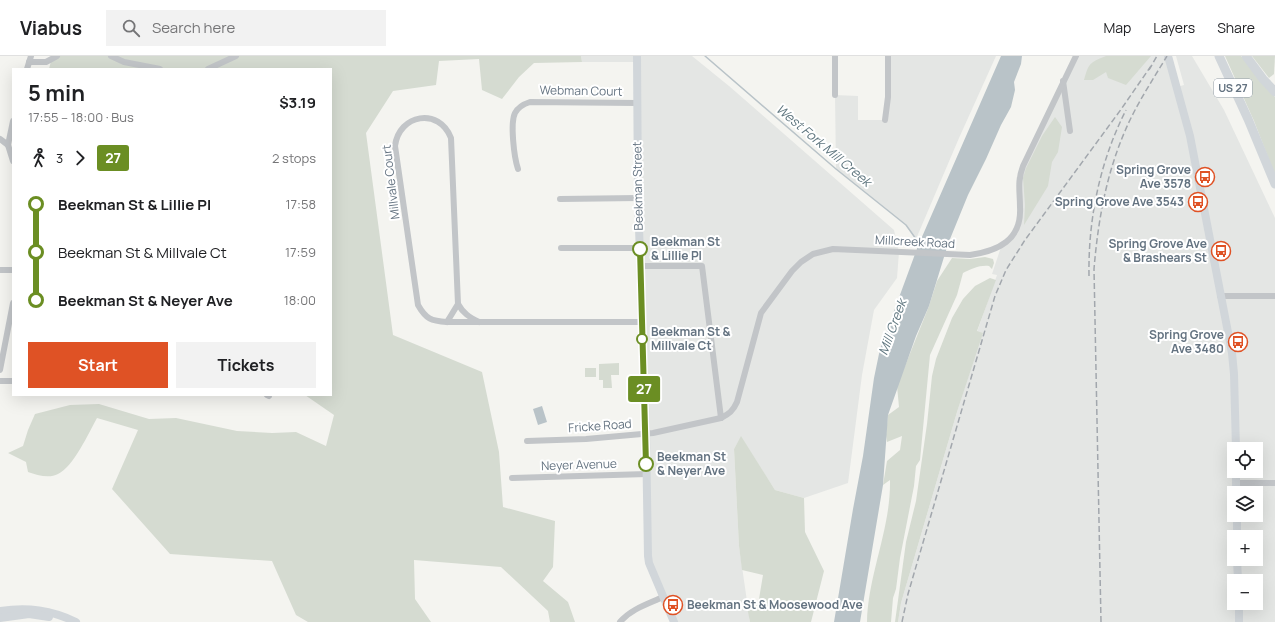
<!DOCTYPE html>
<html lang="en">
<head>
<meta charset="utf-8">
<style>
	:root { --surface:#fff; --page:#f2f2f2; --text:#202124; --muted:#757577; --line:#e0e0e0; --accent:#df5225 }
	body { margin:0; font-family:Manrope,sans-serif; background:var(--page); color:var(--text); height:100vh; display:flex; flex-direction:column; font-size:15px; white-space:nowrap }
	* { box-sizing:border-box; margin:0 }
	p { font-size:13px; color:var(--muted) }
	.icon { flex:none; width:22px; height:22px; fill:none; stroke:currentColor; stroke-width:2; stroke-linecap:round; stroke-linejoin:round }
	.map { position:relative; flex:1; overflow:hidden }
	.drawer { position:absolute; left:12px; top:12px; width:320px; height:328px; display:flex; flex-direction:column; background:var(--surface); border-radius:0px; box-shadow:0 4px 16px #0002 }
	.drawer>* { flex:none }
	.badge { padding:0 8px; border-radius:3px; font-size:14px; line-height:26px }
	.controls { position:absolute; left:1227px; top:386px; display:grid; gap:8px }
	.controls a { display:grid; place-items:center; width:36px; height:36px; border-radius:0px; background:var(--surface); box-shadow:0 4px 16px #0002; font-size:20px }
	.map>.badge { position:absolute; translate:-50% -50%; box-shadow:0 0 0 2px #fff }
	.legs { display:flex; align-items:center; gap:6px; height:44px; padding:0 16px; font-size:13px }
	.legs p { margin-inline-start:auto }
	.head { display:flex; align-items:center; justify-content:space-between; height:68px; padding:0 16px }
	h1 { font-size:22px; font-weight:700; line-height:30px }
	.cta { display:flex; gap:8px; margin-top:auto; padding:8px 16px }
	.cta a { flex:1; height:46px; border-radius:0px; background:var(--accent); color:#fff; font-size:16px; font-weight:700; line-height:46px; text-align:center }
	.cta a+a { background:var(--page); color:var(--text) }
	ul { padding:0 16px; list-style:none }
	li { display:flex; align-items:center; gap:14px; height:48px; font-size:15px }
	li i { display:grid; place-items:center; width:6px; height:100%; margin:0 5px; background:currentColor }
	li i::after { content:''; width:10px; height:10px; margin:-5px; border:3px solid; border-radius:50%; background:var(--surface) }
	li p { margin-inline-start:auto }
	li:first-child i { background:linear-gradient(#0000 50%,currentColor 0) }
	li:last-child i { background:linear-gradient(currentColor 50%,#0000 0) }
	header { display:flex; align-items:center; gap:24px; box-sizing:border-box; height:56px; padding:0 20px; background:var(--surface); border-bottom:1px solid var(--line) }
	header strong { font-size:19px }
	nav { display:flex; gap:22px; margin-inline-start:auto; font-size:14px }
	.search { width:280px; height:36px; background:var(--page); display:flex; align-items:center; gap:10px; box-sizing:border-box; padding:0 14px; border-radius:0px; color:var(--muted); font-size:15px }
	.map>svg:first-child { display:block }
</style>
</head>
<body>
<header>
<strong>Viabus</strong>
<div class="search"><svg class="icon" aria-label="search" viewBox="0 0 24 24"><circle cx="10" cy="10" r="6"/><path d="M15 15l6 6"/></svg>Search here</div>
<nav><a>Map</a><a>Layers</a><a>Share</a></nav>
</header>
<div class="map">
<svg width="1275" height="566" viewBox="0 0 1275 566">
	<rect width="100%" height="100%" fill="#f4f4f0"/>
	<g fill="#e4e6e4" fill-rule="evenodd">
		<polygon points="581,0 692,0 729,30 894,174 899,196 897,222 874,254 862,319 848,427 804,442 775,434 741,381 734,393 739,490 750,566 674,566 649,507 637,6 582,6"/>
		<polygon points="888,0 996,0 959,82 916,183 906,169 836,113 835,39 858,40 858,64 885,64"/>
		<path d="M 1076,0 L 1168,0 L 1177,31 L 1184,29 L 1176,0 L 1192,0 L 1224,54 L 1275,162 L 1275,566 L 898,566 L 901,547 L 957,356 L 982,277 L 977,276 L 997,219 L 992,218 L 1001,191 L 1017,170 L 1019,123 ZM 1234,393 L 1256,393 L 1256,415 L 1234,415 ZM 1234,437 L 1256,437 L 1256,459 L 1234,459 ZM 1234,481 L 1256,481 L 1256,503 L 1234,503 ZM 1234,525 L 1256,525 L 1256,547 L 1234,547 Z"/>
	</g>
	<g fill="#d5dbd1">
		<path d="M 57,0 L 581,0 L 582,6 L 534,7 L 519,21 L 502,43 L 482,34 L 479,3 L 439,5 L 436,29 L 393,35 L 366,77 L 393,279 L 482,316 L 499,396 L 503,451 L 555,465 L 553,511 L 543,525 L 568,546 L 575,566 L 550,566 L 548,555 L 501,511 L 414,504 L 415,543 L 431,566 L 308,566 L 296,559 L 272,505 L 170,498 L 112,433 L 138,374 L 97,362 C 88,378 74,410 58,418 C 49,423 37,419 28,416 L 26,406 L 8,397 L 23,390 L 28,374 L 35,358 L 70,349 L 99,348 L 149,363 L 176,362 L 237,375 L 272,377 L 296,376 L 326,390 L 334,359 L 305,339 L 331,339 L 331,13 L 49,13 L 51,5 Z"/>
		<path d="M 1106,0 L 1151,0 L 1126,29 L 1108,22 L 1106,16 L 1093,24 L 1084,24 C 1089,7 1089,7 1106,0 Z"/>
		<polygon points="1225,0 1241,0 1275,41 1275,119 1254,65"/>
		<polygon points="1252,0 1275,0 1274,18 1269,22"/>
		<polygon points="1055,61 1062,71 1058,96 1052,106 1048,130 1024,169 1025,149 1023,122 1026,112 1042,80"/>
		<path d="M 985,201 L 993,203 L 994,207 L 992,213 L 989,210 C 979,209 972,213 963,217 L 957,239 L 930,299 L 920,404 L 916,410 L 914,430 L 900,502 L 896,533 L 893,542 L 891,566 L 867,566 C 868,518 891,473 890,424 L 883,429 L 887,405 L 900,394 L 902,380 L 887,386 L 886,379 L 888,359 L 899,351 L 897,330 L 929,250 L 937,225 L 952,202 L 970,203 Z"/>
		<polygon points="990,222 996,224 977,275 983,277 957,356 901,547 898,566 895,566 906,486 916,445 927,368 932,320 936,303 952,262 963,243 975,230"/>
		<polygon points="619,307 619,319 611,319 612,332 603,332 603,324 599,324 599,308"/>
		<rect x="585" y="312" width="11" height="9"/>
		<polygon points="741,380 775,434 804,442 805,476 824,515 811,566 750,566 747,551 758,549 763,519 742,514 739,490 734,393"/>
	</g>
	<g fill="#b9c3c8">
		<polygon points="1001,0 1022,0 1021,8 1014,26 1015,34 1011,51 1001,69 986,103 968,139 948,188 929,250 916,280 888,359 883,429 860,566 834,566 853,453 863,400 874,322 880,293 918,190"/>
		<polygon points="542,350 547,366 538,369 533,353"/>
	</g>
	<g fill="none" stroke-linecap="round" stroke-linejoin="round">
		<polyline stroke="#b9c3c8" stroke-width="1.5" points="705,0 836,113 906,169 916,183 921,187"/>
		<g stroke="#c2c5c8" stroke-width="6">
			<polyline points="111,0 124,6 160,13"/>
			<polyline points="835,0 835,39"/>
			<polyline points="29,6 46,6 57,0"/>
			<polyline points="27,13 31,0"/>
			<polyline points="208,13 236,0"/>
			<polyline points="1063,25 1070,75"/>
			<polyline points="885,64 888,41 888,0"/>
			<polyline points="0,83 8,89 13,105"/>
			<polyline points="8,89 13,65"/>
			<path d="M 518,113 C 514,101 510,67 515,57 C 518,51 524,48 530,46 L 637,47"/>
			<polyline points="560,143 638,142"/>
			<polyline points="561,192 640,192"/>
			<polyline points="640,210 702,210 721,362"/>
			<polyline points="0,214 13,214"/>
			<polyline points="1220,240 1275,240"/>
			<polyline points="447,266 458,248"/>
			<path d="M 479,266 C 469,261 463,257 458,248 L 451,82 C 439,51 399,58 395,90 L 418,249 C 426,263 431,265 447,266 L 641,266"/>
			<polyline points="0,314 13,247"/>
			<polyline points="0,325 13,325"/>
			<polyline points="267,339 269,340"/>
			<path d="M 527,385 L 586,383 L 653,377 L 721,362 C 729,358 733,355 737,346 L 761,257 L 792,215 L 801,206 L 813,198 L 833,193 L 970,199 C 998,195 1022,184 1020,151 C 1020,135 1017,126 1023,110 L 1076,0"/>
			<polyline points="512,422 647,418"/>
			<polyline points="1236,427 1275,427"/>
			<path d="M 620,566 C 631,553 648,548 663,541"/>
		</g>
		<g stroke="#d1d6da" stroke-width="8">
			<polyline points="637,0 638,142 646,378 648,500 649,507 674,566"/>
			<polyline points="1168,0 1190,80 1232,297 1234,318 1236,393"/>
			<polyline points="1236,415 1236,437"/>
			<polyline points="1237,459 1237,481"/>
			<polyline points="1237,503 1238,525"/>
			<polyline points="1239,547 1239,566"/>
			<path d="M 0,555 C 28,551 51,554 76,566"/>
			<polyline points="0,562 29,558 49,561"/>
		</g>
		<g stroke="#d1d6da" stroke-width="9">
			<polyline points="1219,0 1248,63 1275,128"/>
			<polyline points="1246,0 1263,23 1275,36"/>
		</g>
		<g stroke="#a2a7ad" stroke-width="1.5" stroke-dasharray="6 3" stroke-linecap="butt">
			<polyline points="1149,14 1157,0"/>
			<path d="M 1089,220 C 1088,163 1100,105 1126,54"/>
			<polyline points="902,566 908,538 995,240 1006,214 1025,184 1122,52 1151,10"/>
			<path d="M 1101,566 L 1094,213 C 1098,165 1106,119 1125,75 C 1136,49 1152,25 1167,0"/>
		</g>
	</g>
	<g fill="none" stroke-linecap="round" stroke-linejoin="round">
		<g stroke="#fff" stroke-width="9">
			<polyline id="line-1" points="640,193 646,408"/>
		</g>
		<use href="#line-1" stroke="#6b8e23" stroke-width="6"/>
	</g>
	<defs>
		<g id="bus-ring" transform="scale(1)"><circle r="9.5" fill="#fff" stroke="#df5225" stroke-width="1.5"/><path d="M-5-6H5V4H4V6H2V4H-2V6H-4V4H-5ZM-3.5-4V0h7V-4ZM-3.5 1.2v1.5H-2V1.2ZM2 1.2v1.5H3.5V1.2Z" fill="#df5225"/></g>
	</defs>
	<g fill-rule="evenodd">
		<use href="#bus-ring" x="1205" y="121"/>
		<use href="#bus-ring" x="1198" y="146"/>
		<use href="#bus-ring" x="1221" y="195"/>
		<use href="#bus-ring" x="1238" y="286"/>
		<use href="#bus-ring" x="673" y="549"/>
	</g>
	<g fill="#fff" stroke="#6b8e23" stroke-width="2">
		<circle cx="640" cy="193" r="7"/>
		<circle cx="642" cy="283" r="5"/>
		<circle cx="646" cy="408" r="7"/>
	</g>
	<g text-anchor="middle" stroke-width="4" stroke-linejoin="round" paint-order="stroke">
		<rect fill="#fff" stroke="#929da7" stroke-width="1" x="1214" y="23" width="38" height="18" rx="3"/>
		<g font-size="11" font-weight="bold" fill="#647381">
			<text x="1233" y="36">US 27</text>
		</g>
		<g font-size="12" fill="#647381" stroke="#fff">
			<text transform="translate(581 35) rotate(1)" y="4">Webman Court</text>
			<text transform="translate(391 126) rotate(-97)" y="4">Millvale Court</text>
			<text transform="translate(638 130) rotate(-91)" y="4">Beekman Street</text>
			<text transform="translate(915 186) rotate(3)" y="4">Millcreek Road</text>
			<text transform="translate(600 370) rotate(-4)" y="4">Fricke Road</text>
			<text transform="translate(579 409) rotate(-2)" y="4">Neyer Avenue</text>
		</g>
		<g font-size="12" font-weight="bold" fill="#647381" stroke="#fff" text-anchor="end">
			<text x="1191" y="118">Spring Grove<tspan x="1191" dy="14">Ave 3578</tspan></text>
			<text x="1184" y="150">Spring Grove Ave 3543</text>
			<text x="1207" y="192">Spring Grove Ave<tspan x="1207" dy="14">&amp; Brashears St</tspan></text>
			<text x="1224" y="283">Spring Grove<tspan x="1224" dy="14">Ave 3480</tspan></text>
			<text x="687" y="553" text-anchor="start">Beekman St &amp; Moosewood Ave</text>
		</g>
		<g font-size="12" font-weight="bold" fill="#647381" stroke="#fff" text-anchor="start">
			<text x="651" y="190">Beekman St<tspan x="651" dy="14">&amp; Lillie Pl</tspan></text>
			<text x="651" y="280">Beekman St &amp;<tspan x="651" dy="14">Millvale Ct</tspan></text>
			<text x="657" y="405">Beekman St<tspan x="657" dy="14">&amp; Neyer Ave</tspan></text>
		</g>
		<g font-size="13" font-style="italic" fill="#5f767f" stroke="#fff">
			<text transform="translate(824 89) rotate(40)" y="5">West Fork Mill Creek</text>
			<text transform="translate(892 271) rotate(-70)" y="5">Mill Creek</text>
		</g>
	</g>
</svg>
<div class="controls">
<a><svg class="icon" aria-label="locate" viewBox="0 0 24 24"><circle cx="12" cy="12" r="6"/><path d="M12 2v4M12 18v4M2 12h4M18 12h4"/></svg></a>
<a><svg class="icon" aria-label="layers" viewBox="0 0 24 24"><path d="M12 4l9 5-9 5-9-5zM3 14l9 5 9-5"/></svg></a>
<a>+</a>
<a>−</a>
</div>
<b class="badge" style="left:644px;top:333px;background:#6b8e23;color:#fff">27</b>
<section class="drawer">
<div class="head"><div><h1>5 min</h1><p>17:55 – 18:00 · Bus</p></div><b>$3.19</b></div>
<div class="legs"><svg class="icon" aria-label="walk" viewBox="0 0 24 24"><circle cx="13" cy="4" r="2"/><path d="M13 8l-2 6 4 7M11 14l-3 7M7 12l3-4h3l4 4"/></svg>3<svg class="icon" aria-label="forward" viewBox="0 0 24 24"><path d="M9 5l7 7-7 7"/></svg><b class="badge" style="background:#6b8e23;color:#fff">27</b><p>2 stops</p></div>
<ul>
<li><i style="color:#6b8e23"></i><b>Beekman St &amp; Lillie Pl</b><p>17:58</p></li>
<li><i style="color:#6b8e23"></i><span>Beekman St &amp; Millvale Ct</span><p>17:59</p></li>
<li><i style="color:#6b8e23"></i><b>Beekman St &amp; Neyer Ave</b><p>18:00</p></li>
</ul>
<div class="cta"><a>Start</a><a>Tickets</a></div>
</section>
</div>
</body>
</html>
